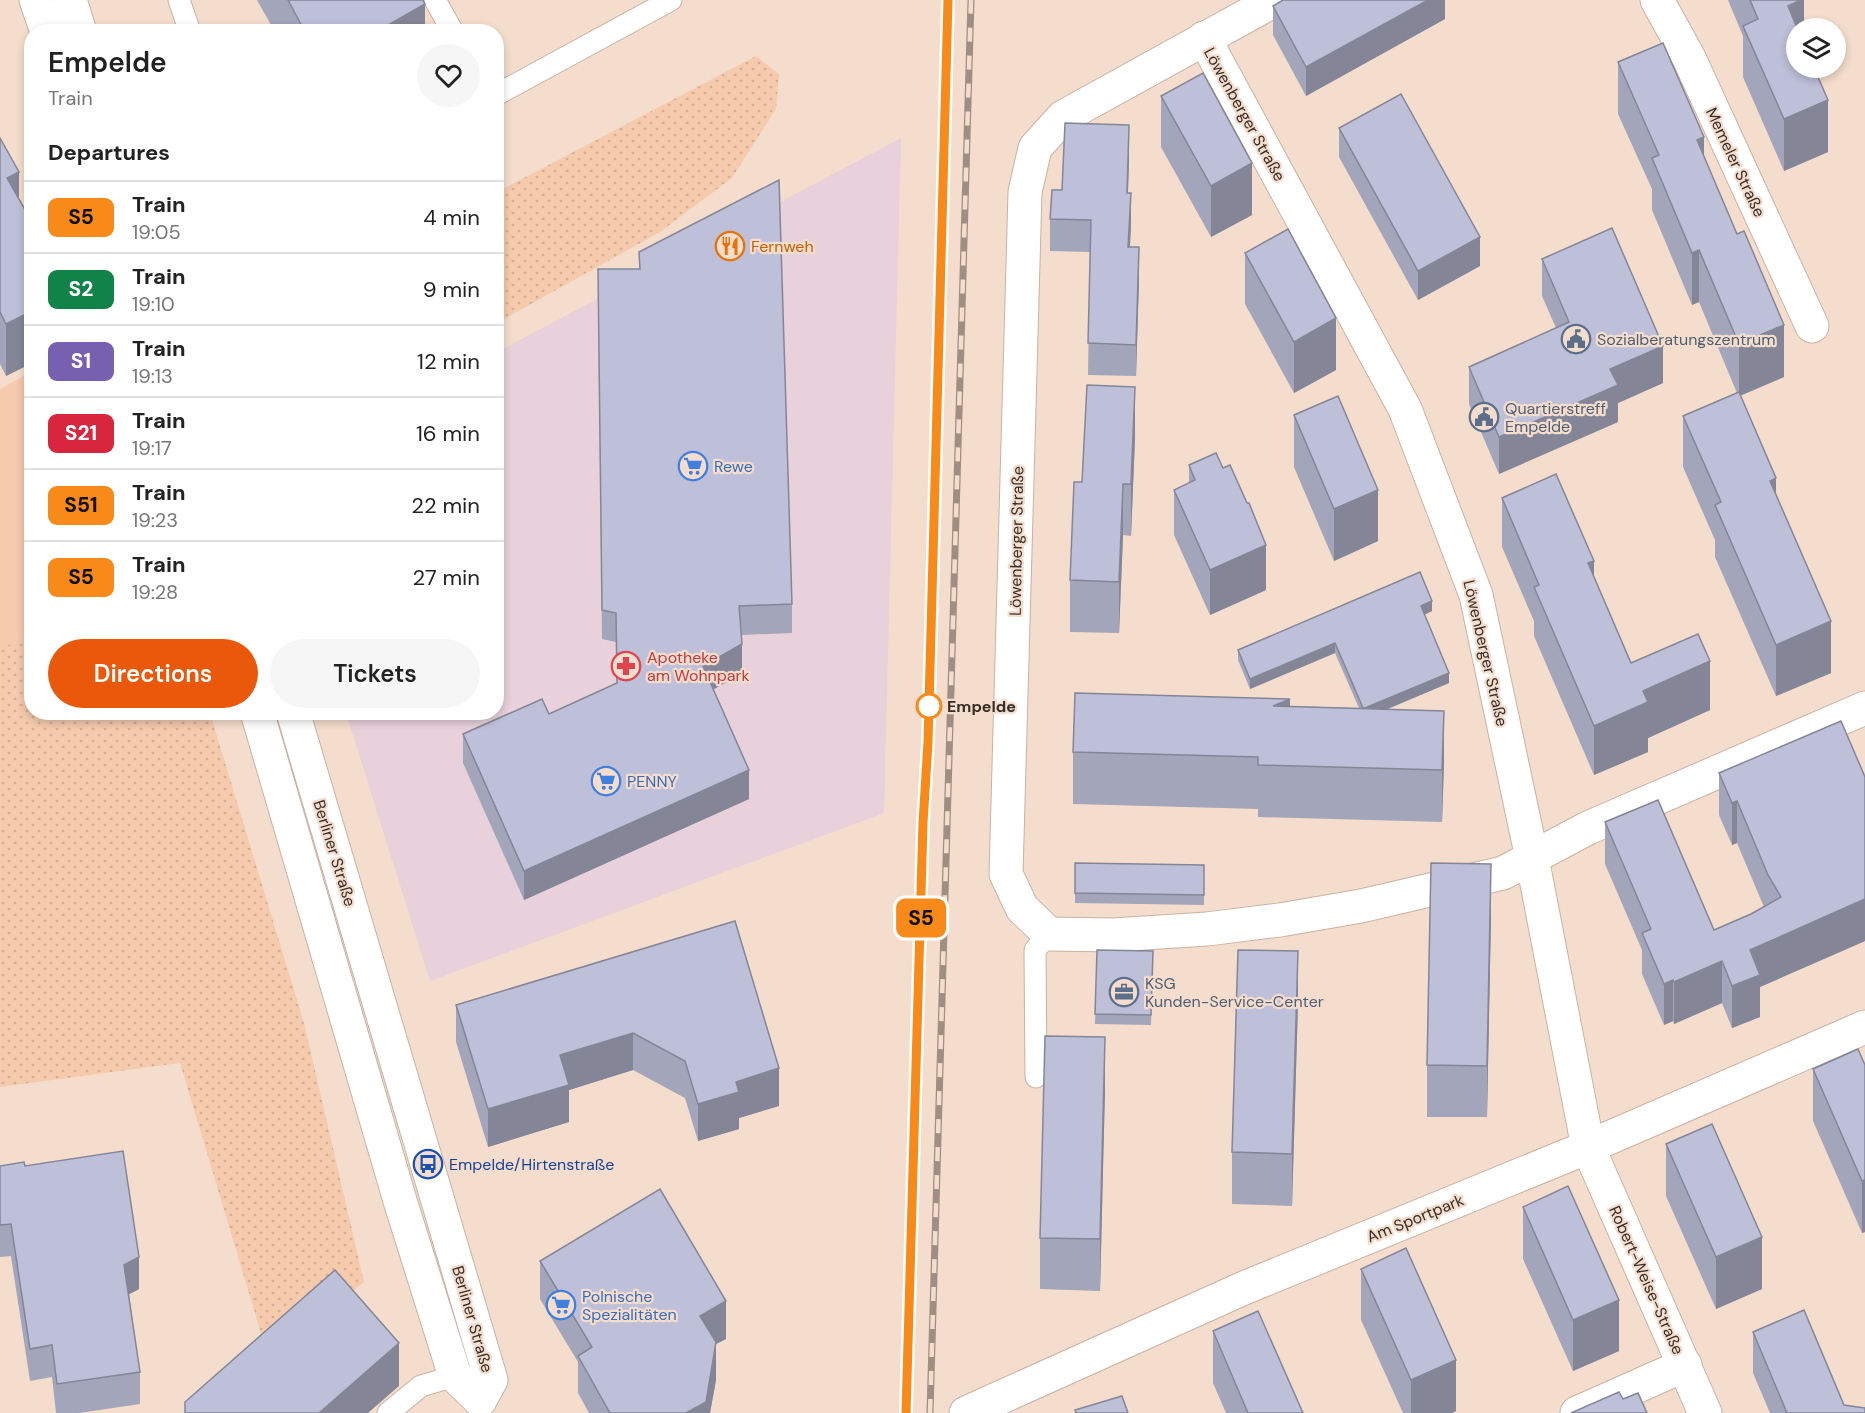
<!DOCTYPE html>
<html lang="en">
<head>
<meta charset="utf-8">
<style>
	:root { --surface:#fff; --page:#f6f6f6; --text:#222; --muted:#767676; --line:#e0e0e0; --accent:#ea580c }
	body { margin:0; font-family:"DM Sans",sans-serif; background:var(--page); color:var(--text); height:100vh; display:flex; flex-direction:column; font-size:22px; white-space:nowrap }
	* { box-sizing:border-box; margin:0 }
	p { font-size:20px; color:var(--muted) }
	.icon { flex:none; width:33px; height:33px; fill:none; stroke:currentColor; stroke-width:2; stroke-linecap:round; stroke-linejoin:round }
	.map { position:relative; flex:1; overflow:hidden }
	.panel { position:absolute; left:24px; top:24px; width:480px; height:696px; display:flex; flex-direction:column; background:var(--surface); border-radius:24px; box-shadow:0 3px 9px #0003 }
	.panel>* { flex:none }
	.badge { padding:0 12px; border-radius:9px; font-size:21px; line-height:39px }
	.fabs { position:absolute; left:1786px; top:18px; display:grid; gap:12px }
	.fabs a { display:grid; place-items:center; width:60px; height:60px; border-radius:50%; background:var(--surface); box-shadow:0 3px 9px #0003; font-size:30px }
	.map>.badge { position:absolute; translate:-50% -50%; box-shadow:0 0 0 3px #fff }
	h2 { padding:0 24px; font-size:22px; line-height:54px }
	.round { display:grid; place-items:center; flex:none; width:63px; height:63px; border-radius:32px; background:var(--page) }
	.headline { display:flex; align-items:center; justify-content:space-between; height:102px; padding:0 24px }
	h1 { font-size:28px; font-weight:600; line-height:45px }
	.button { display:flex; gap:12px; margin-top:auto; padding:12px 24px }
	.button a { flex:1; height:69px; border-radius:36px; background:var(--accent); color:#fff; font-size:24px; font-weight:600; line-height:69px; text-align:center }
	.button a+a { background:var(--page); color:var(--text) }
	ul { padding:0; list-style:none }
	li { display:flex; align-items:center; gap:18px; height:72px; padding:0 24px; border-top:2px solid var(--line) }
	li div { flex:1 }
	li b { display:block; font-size:22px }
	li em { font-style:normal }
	li .badge { min-width:66px; font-weight:700; text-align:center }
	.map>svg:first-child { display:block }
</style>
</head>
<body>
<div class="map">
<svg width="1865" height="1413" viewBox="0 0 1865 1413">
	<defs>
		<pattern id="grass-dots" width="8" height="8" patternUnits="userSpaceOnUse" patternTransform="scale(1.5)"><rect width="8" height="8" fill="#f5caad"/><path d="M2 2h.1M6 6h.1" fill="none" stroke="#d3ae95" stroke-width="1.8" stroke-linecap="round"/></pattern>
	</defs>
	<rect width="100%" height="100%" fill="#f5ddcd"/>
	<polygon fill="#e8d1db" points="901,138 884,813 430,981 346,713 496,712 497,352"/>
	<g fill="url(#grass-dots)">
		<polygon points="756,56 779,74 776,109 732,178 660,232 497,323 497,192"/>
		<polygon points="31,629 32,712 210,713 304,1023 364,1282 269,1360 180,1063 0,1087 0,651"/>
	</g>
	<polygon fill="#f5caad" points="31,372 31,629 0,651 0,389"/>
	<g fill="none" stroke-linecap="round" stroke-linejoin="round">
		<g stroke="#c9b2a3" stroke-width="23">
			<g id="lane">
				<polyline points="179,0 190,32"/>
				<polyline points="435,0 453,32"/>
				<polyline points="496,95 671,0"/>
				<polyline points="1036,1077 1035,950 1049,934"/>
				<polyline points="388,1413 421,1386 455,1376"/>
			</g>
		</g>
		<g stroke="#c9b2a3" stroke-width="35">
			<g id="street">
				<polyline points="1275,0 1063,117 1035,148 1025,192 1006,874 1022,908 1049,934 1113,935 1207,929 1280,920 1361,906 1503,873 1588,828 1865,708"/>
				<polyline points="1657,0 1689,58 1812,326"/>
				<polyline points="1204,38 1405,409 1476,595 1532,858 1588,1147 1705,1413"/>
				<polyline points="966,1413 1244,1288 1588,1147 1865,1027"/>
				<polyline points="1577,1413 1685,1365"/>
			</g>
		</g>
		<g stroke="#c9b2a3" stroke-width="35">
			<g id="secondary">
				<polyline points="36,0 47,32"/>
				<polyline points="70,0 80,32"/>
				<polyline points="257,712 401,1204 455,1376 480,1400"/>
				<polyline points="293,712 491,1380 480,1400"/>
			</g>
		</g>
		<use href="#lane" stroke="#fff" stroke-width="21"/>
		<use href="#street" stroke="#fff" stroke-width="33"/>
		<use href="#secondary" stroke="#fff" stroke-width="33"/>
		<g stroke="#9f8e82" stroke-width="7">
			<g id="rail">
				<polyline points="906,1413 923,823 928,742 948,0"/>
				<polyline points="930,1413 971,0"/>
			</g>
		</g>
		<use href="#rail" stroke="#f5ddcd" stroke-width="4.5" stroke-dasharray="14" stroke-linecap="butt"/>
	</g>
	<g fill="#a3a5ba">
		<polygon points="257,0 423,0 425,32 275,32"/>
		<polygon points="1445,0 1445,19 1306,96 1273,35 1273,6"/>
		<polygon points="1728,0 1804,0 1804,28 1797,28 1828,152 1784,171 1743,77 1743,36"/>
		<polygon points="1618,62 1704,156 1784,377 1740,396 1776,495 1831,673 1776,696 1715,557 1715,540 1683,467 1683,416 1737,393 1699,302 1692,305 1652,210 1652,189 1618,114"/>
		<polygon points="1161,96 1252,215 1211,237 1161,147"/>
		<polygon points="1339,128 1480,266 1418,300 1339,157"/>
		<polygon points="0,138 19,199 32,222 32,363 6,376 0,364"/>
		<polygon points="1129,157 1128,193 1131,225 1130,247 1139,279 1136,376 1088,375 1090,252 1050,251 1050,219 1062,190"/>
		<polygon points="639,252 792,604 792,633 741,635 742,673 713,690 749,799 524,900 463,763 463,734 549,714 617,683 616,642 602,639 598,298 639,269"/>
		<polygon points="1245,253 1336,370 1294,393 1245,304"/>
		<polygon points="1542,259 1663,383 1618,403 1618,422 1499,474 1469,404 1469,367 1556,328 1542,296"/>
		<polygon points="1294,415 1378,541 1334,561 1294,467"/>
		<polygon points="1135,438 1131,536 1123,535 1119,633 1070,632 1070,580 1082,482"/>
		<polygon points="1189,465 1266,590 1210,615 1174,535 1174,490 1189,483"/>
		<polygon points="1502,498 1594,577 1631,663 1710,710 1648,738 1648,752 1594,775 1534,636 1534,621 1502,547"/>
		<polygon points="1432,611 1424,615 1449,683 1388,709 1444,762 1442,822 1258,817 1258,809 1073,804 1073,752 1290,706 1359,708 1335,653 1250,689 1238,660 1238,650"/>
		<polygon points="1719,773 1865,777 1865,941 1760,987 1760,1017 1732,1028 1722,1003 1674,1024 1673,1021 1664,1025 1642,974 1642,950 1605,864 1605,822 1714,930 1751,914 1764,907 1737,843 1732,845 1719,815"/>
		<polygon points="1075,863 1204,865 1204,905 1075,903"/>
		<polygon points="1491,916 1487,1117 1427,1117 1427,1065"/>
		<polygon points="735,921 779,1106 739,1118 739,1129 698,1141 685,1098 633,1070 569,1090 569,1122 488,1147 456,1042 456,1005"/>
		<polygon points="1097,950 1153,951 1151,1025 1095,1024"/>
		<polygon points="1298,1003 1292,1206 1232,1204 1232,1152"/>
		<polygon points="1865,1065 1865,1232 1862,1233 1813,1121 1813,1069"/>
		<polygon points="1105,1089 1100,1291 1040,1289 1040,1238"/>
		<polygon points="1666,1144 1762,1289 1716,1309 1666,1196"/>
		<polygon points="0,1166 25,1166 139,1289 129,1294 140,1372 140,1404 79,1413 56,1413 52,1377 30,1381 11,1256 0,1257"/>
		<polygon points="1523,1207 1619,1351 1573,1371 1523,1259"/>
		<polygon points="540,1261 726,1339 716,1344 716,1380 710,1413 589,1413 578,1393 578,1362 540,1299"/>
		<polygon points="1361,1269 1456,1411 1452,1413 1403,1413 1361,1320"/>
		<polygon points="1213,1331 1303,1413 1226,1413 1213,1383"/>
		<polygon points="1753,1332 1844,1405 1865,1413 1770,1413 1753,1373"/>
	</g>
	<g fill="#848697">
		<polygon points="1428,0 1445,0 1445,19 1306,96 1306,67"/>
		<polygon points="1801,0 1804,0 1804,28 1797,28 1788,6"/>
		<polygon points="425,4 425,32 376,32"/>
		<polygon points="1828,100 1828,152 1784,171 1784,119"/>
		<polygon points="1129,125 1129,157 1127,225 1127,193"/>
		<polygon points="1704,137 1704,188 1697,140"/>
		<polygon points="1252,163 1252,215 1211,237 1211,186"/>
		<polygon points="19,172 19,224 7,178"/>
		<polygon points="1131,193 1131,225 1128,279 1128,247"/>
		<polygon points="1480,237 1480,266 1418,300 1418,271"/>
		<polygon points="1139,247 1139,279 1136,376 1136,345"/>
		<polygon points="1699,250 1699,302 1692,305 1692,253"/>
		<polygon points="32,311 32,363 6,376 6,324"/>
		<polygon points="1336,318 1336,370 1294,393 1294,342"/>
		<polygon points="1784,325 1784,377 1739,396 1739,344"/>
		<polygon points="1663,346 1663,383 1618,403 1618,422 1499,474 1499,437 1610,369"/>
		<polygon points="1135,387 1135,438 1131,536 1131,484"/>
		<polygon points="1776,478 1776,530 1770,481"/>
		<polygon points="1123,484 1123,535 1119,633 1119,582"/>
		<polygon points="1378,490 1378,541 1334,561 1334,509"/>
		<polygon points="1266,545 1266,590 1210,615 1210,570"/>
		<polygon points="1594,561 1594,610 1588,563"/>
		<polygon points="1432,601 1432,611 1421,616 1421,606"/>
		<polygon points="1831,621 1831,673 1776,696 1776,645"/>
		<polygon points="1335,643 1335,653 1250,689 1250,679"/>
		<polygon points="742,644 742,673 703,695 703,666"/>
		<polygon points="1710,661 1710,710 1648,738 1648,752 1594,775 1594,726 1643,691"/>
		<polygon points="1449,673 1449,683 1363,719 1363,709"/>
		<polygon points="1290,699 1290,750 1273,706"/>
		<polygon points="1444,711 1444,762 1442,822 1442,770"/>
		<polygon points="749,770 749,799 524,900 524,871"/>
		<polygon points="1737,801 1737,843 1732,845 1732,803"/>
		<polygon points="1491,864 1491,916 1487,1117 1487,1066"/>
		<polygon points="1865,899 1865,941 1760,987 1760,1017 1732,1028 1732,986 1750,950"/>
		<polygon points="1298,951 1298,1003 1292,1206 1292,1154"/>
		<polygon points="1722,961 1722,1003 1674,1024 1674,982"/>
		<polygon points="1673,980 1673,1021 1664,1025 1664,984"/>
		<polygon points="633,1033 633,1070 569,1090 569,1122 488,1147 488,1109 560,1055"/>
		<polygon points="1105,1037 1105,1089 1100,1291 1100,1239"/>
		<polygon points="779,1068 779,1106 739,1118 739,1129 698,1141 698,1104 736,1082"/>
		<polygon points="1865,1180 1865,1232 1862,1233 1862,1181"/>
		<polygon points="1762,1237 1762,1289 1716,1309 1716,1257"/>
		<polygon points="139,1257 139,1289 124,1297 124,1265"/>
		<polygon points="1619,1300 1619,1351 1573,1371 1573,1320"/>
		<polygon points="726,1301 726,1339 716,1344 716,1380 710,1413 686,1413 700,1316"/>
		<polygon points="399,1343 399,1386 368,1413 319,1413"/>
		<polygon points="1456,1360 1456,1411 1452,1413 1411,1413 1411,1380"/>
	</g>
	<g fill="#bdc0d8" stroke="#848697" stroke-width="1.5">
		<polygon points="288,0 423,0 425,4 376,32 305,32"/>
		<polygon points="1283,0 1428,0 1306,67 1273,6"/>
		<polygon points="1750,0 1801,0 1788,6 1797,28 1797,68 1814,68 1828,100 1784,119 1743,26 1758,19"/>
		<polygon points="1663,43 1704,137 1697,140 1737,234 1744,231 1784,325 1739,344 1699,250 1692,253 1652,158 1659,155 1618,62"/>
		<polygon points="1203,73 1252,163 1211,186 1161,96"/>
		<polygon points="1401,94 1480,237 1418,271 1339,128"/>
		<polygon points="1065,123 1129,125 1127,193 1131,193 1128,247 1139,247 1136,345 1088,343 1091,220 1050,219 1052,190 1062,190"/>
		<polygon points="0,138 19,172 7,178 32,222 32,311 6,324 0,312"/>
		<polygon points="779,180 792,604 739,606 742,644 703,666 749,770 524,871 463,734 542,699 549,714 617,683 616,613 602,610 598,269 640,269 639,252"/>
		<polygon points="1612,228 1663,346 1610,369 1618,385 1499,437 1469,367 1569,322 1542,259"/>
		<polygon points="1288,229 1336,318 1294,342 1245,253"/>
		<polygon points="1087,385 1135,387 1131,484 1123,484 1119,582 1070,580 1074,482 1082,482"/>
		<polygon points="1739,392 1776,478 1770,481 1831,621 1776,645 1715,505 1721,502 1683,416"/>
		<polygon points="1338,396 1378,490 1334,509 1294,415"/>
		<polygon points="1216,453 1223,468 1230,465 1247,503 1249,503 1266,545 1210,570 1174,490 1195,480 1189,465"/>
		<polygon points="1556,474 1594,561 1588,563 1631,663 1698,634 1710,661 1643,691 1648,702 1594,726 1534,587 1539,585 1502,498"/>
		<polygon points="1420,572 1432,601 1421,606 1449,673 1365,708 1363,708 1335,643 1250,679 1238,650"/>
		<polygon points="1075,693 1290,699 1273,706 1444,711 1442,770 1258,765 1258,757 1073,752"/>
		<polygon points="1841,721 1865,777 1865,899 1750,950 1760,975 1732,986 1722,961 1674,982 1673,980 1664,984 1642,933 1651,929 1605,822 1658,800 1714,930 1751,914 1781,897 1768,875 1737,801 1732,803 1719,773"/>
		<polygon points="1075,863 1204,865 1204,895 1075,893"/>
		<polygon points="1431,863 1491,864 1487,1066 1427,1065"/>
		<polygon points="735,921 779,1068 736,1082 739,1092 698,1104 685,1061 633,1033 560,1055 569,1085 488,1109 456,1005"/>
		<polygon points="1097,950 1153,951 1151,1015 1095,1014"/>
		<polygon points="1238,950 1298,951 1292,1154 1232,1152"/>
		<polygon points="1045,1036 1105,1037 1100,1239 1040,1238"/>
		<polygon points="1858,1049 1865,1065 1865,1180 1862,1181 1813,1069"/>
		<polygon points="1712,1124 1762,1237 1716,1257 1666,1144"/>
		<polygon points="123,1151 139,1257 124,1265 140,1372 57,1384 52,1345 30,1349 11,1224 0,1225 0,1166 24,1162 25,1166"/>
		<polygon points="1568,1186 1619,1300 1573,1320 1523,1207"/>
		<polygon points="660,1189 726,1301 700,1316 716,1342 706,1402 686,1413 610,1413 578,1356 592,1347 540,1261"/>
		<polygon points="1406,1248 1456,1360 1411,1380 1361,1269"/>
		<polygon points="335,1270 399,1343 319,1413 185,1413 185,1402"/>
		<polygon points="1804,1310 1844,1405 1865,1408 1865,1413 1787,1413 1753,1332"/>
		<polygon points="1258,1311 1303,1413 1248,1413 1213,1331"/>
		<polygon points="1619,1392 1623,1399 1638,1393 1647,1413 1571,1413"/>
		<polygon points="1122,1396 1128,1413 1076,1413 1075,1410"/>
	</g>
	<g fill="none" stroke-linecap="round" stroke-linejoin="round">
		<g stroke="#fff" stroke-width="14">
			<polyline id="line" points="906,1413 923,823 928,742 948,0"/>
		</g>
		<use href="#line" stroke="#f78a18" stroke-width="9"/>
	</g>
	<defs>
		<g id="restaurant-ring" transform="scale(1.5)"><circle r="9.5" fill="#f5ddcd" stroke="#e8710a" stroke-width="1.5"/><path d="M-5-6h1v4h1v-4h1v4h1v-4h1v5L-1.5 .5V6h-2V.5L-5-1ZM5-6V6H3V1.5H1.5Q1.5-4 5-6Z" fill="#e8710a"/></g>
		<g id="civic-ring" transform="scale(1.5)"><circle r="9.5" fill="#f5ddcd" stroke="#5c6f8a" stroke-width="1.5"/><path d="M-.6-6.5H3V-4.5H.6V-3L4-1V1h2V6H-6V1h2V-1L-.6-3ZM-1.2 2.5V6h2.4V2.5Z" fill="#5c6f8a"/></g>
		<g id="supermarket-ring" transform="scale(1.5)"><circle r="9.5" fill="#f5ddcd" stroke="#3f7fe0" stroke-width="1.5"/><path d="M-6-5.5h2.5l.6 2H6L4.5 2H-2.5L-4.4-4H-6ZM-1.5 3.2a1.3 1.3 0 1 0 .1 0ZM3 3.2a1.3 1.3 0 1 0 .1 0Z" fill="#3f7fe0"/></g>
		<g id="pharmacy-ring" transform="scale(1.5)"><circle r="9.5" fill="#f5ddcd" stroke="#e0444e" stroke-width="1.5"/><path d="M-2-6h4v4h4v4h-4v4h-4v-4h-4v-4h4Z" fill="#e0444e"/></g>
		<g id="office-ring" transform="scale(1.5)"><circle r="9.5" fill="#f5ddcd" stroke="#5c6f8a" stroke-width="1.5"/><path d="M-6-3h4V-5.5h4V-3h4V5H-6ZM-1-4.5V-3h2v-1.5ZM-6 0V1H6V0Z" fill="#5c6f8a"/></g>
		<g id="bus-ring" transform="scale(1.5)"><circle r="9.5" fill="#f5ddcd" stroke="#1a4fb4" stroke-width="1.5"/><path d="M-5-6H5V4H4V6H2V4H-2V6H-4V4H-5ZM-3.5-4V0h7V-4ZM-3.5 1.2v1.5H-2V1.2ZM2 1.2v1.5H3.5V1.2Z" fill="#1a4fb4"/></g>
	</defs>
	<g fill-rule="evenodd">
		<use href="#restaurant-ring" x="730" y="246"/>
		<use href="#civic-ring" x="1576" y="339"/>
		<use href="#civic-ring" x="1484" y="417"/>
		<use href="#supermarket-ring" x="693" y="466"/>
		<use href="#pharmacy-ring" x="626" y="666"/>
		<use href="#supermarket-ring" x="606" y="781"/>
		<use href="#office-ring" x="1124" y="992"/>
		<use href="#bus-ring" x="428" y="1164"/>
		<use href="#supermarket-ring" x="561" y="1305"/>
	</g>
	<circle fill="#fff" stroke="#f78a18" stroke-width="3" cx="929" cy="706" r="12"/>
	<g text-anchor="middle" stroke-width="4.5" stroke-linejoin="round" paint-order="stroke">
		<g font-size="16" fill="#362d27" stroke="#f5ddcd">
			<text transform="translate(1245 114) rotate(61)" y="6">Löwenberger Straße</text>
			<text transform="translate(1736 162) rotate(65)" y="6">Memeler Straße</text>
			<text transform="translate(1016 541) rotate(-89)" y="6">Löwenberger Straße</text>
			<text transform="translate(1486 653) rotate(77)" y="6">Löwenberger Straße</text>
			<text transform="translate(335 853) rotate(73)" y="6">Berliner Straße</text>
			<text transform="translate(1415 1218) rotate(-22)" y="6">Am Sportpark</text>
			<text transform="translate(1647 1280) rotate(66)" y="6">Robert-Weise-Straße</text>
			<text transform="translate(473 1319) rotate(74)" y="6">Berliner Straße</text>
		</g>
		<g font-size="16" fill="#c56008" stroke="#f5ddcd" text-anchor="start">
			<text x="751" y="252">Fernweh</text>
		</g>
		<g font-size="16" fill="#4e5e75" stroke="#f5ddcd" text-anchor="start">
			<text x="1597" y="345">Sozialberatungszentrum</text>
			<text x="1505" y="414">Quartierstreff<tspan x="1505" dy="18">Empelde</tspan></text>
			<text x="1145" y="989">KSG<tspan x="1145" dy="18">Kunden-Service-Center</tspan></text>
		</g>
		<g font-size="16" fill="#366cbe" stroke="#f5ddcd" text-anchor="start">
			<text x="714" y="472">Rewe</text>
			<text x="627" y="787">PENNY</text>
			<text x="582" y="1302">Polnische<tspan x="582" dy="18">Spezialitäten</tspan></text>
		</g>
		<g font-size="16" fill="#be3a42" stroke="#f5ddcd" text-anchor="start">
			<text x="647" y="663">Apotheke<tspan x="647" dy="18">am Wohnpark</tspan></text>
		</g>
		<g font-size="16" font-weight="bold" fill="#362d27" stroke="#f5ddcd" text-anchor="start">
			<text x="947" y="712">Empelde</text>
		</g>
		<g font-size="16" fill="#164399" stroke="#f5ddcd" text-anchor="start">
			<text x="449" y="1170">Empelde/Hirtenstraße</text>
		</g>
	</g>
</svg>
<div class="fabs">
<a><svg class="icon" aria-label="layers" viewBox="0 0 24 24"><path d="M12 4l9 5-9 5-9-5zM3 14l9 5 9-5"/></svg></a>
</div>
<b class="badge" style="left:921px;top:918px;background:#f78a18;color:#111">S5</b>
<section class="panel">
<div class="headline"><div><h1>Empelde</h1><p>Train</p></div><a class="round"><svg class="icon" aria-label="heart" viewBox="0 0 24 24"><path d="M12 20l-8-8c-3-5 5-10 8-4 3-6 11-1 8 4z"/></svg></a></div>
<h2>Departures</h2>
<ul>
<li><span class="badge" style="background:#f78a18;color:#111">S5</span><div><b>Train</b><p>19:05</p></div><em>4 min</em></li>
<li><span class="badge" style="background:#118349;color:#fff">S2</span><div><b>Train</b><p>19:10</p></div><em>9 min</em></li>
<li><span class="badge" style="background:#7760b0;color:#fff">S1</span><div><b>Train</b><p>19:13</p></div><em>12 min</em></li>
<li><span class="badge" style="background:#d7263d;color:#fff">S21</span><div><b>Train</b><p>19:17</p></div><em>16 min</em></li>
<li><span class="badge" style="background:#f78a18;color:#111">S51</span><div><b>Train</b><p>19:23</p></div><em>22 min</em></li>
<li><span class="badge" style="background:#f78a18;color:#111">S5</span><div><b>Train</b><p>19:28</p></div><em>27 min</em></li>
</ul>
<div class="button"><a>Directions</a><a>Tickets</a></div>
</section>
</div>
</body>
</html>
